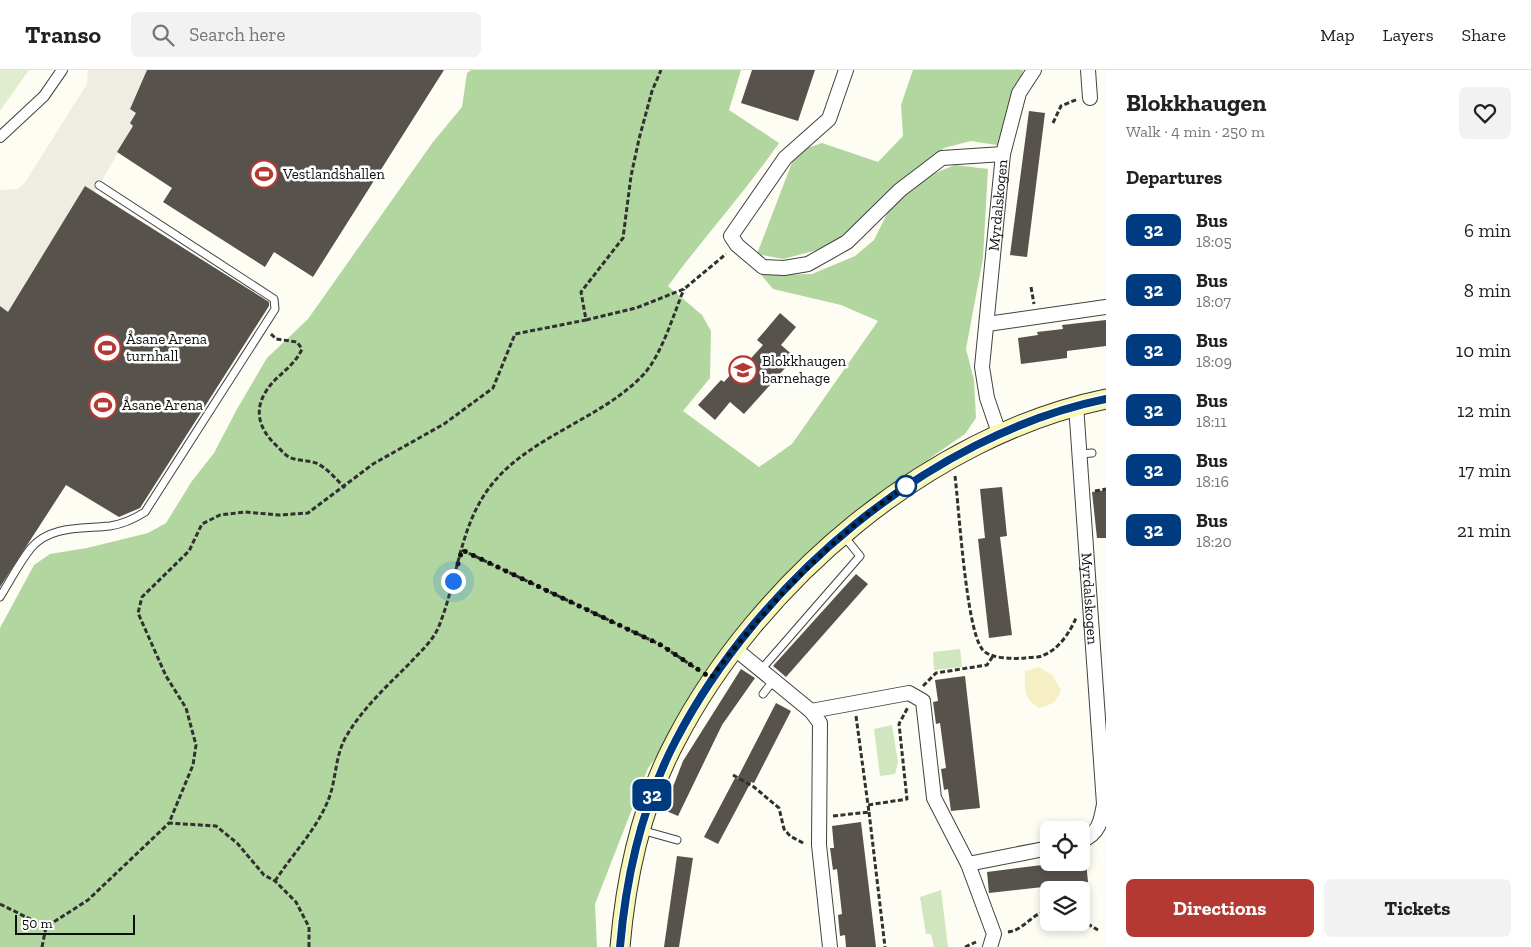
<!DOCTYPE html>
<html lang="en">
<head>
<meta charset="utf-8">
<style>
	:root { --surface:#fff; --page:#f2f2f2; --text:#222; --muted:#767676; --line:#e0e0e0; --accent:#b43932 }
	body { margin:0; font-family:"Zilla Slab",serif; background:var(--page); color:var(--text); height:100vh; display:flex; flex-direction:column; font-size:19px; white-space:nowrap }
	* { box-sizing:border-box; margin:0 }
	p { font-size:16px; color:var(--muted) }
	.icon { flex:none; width:28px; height:28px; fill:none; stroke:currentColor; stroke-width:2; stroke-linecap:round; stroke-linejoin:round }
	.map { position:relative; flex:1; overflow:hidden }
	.drawer { display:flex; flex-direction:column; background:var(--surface); width:425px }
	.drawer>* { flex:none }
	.badge { padding:0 10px; border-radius:8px; font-size:18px; line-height:32px }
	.buttons { position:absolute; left:1040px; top:751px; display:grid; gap:10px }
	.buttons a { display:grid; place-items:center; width:50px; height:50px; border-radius:8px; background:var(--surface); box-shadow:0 2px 8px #0003; font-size:25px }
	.scale { position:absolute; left:15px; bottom:12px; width:120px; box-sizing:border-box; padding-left:5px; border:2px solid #0f0f0f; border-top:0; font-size:14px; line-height:18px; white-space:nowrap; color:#0f0f0f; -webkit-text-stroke:4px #fff; paint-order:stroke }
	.you { position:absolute; width:25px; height:25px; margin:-12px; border:4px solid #fff; border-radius:50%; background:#1a73e8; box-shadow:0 0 0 8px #1a73e833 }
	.map>.badge { position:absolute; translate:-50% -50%; box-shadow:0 0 0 2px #fff }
	h2 { padding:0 20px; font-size:19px; line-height:45px }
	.round { display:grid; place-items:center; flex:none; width:52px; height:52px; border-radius:8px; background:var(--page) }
	.overview { display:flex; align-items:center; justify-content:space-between; height:85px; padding:0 20px }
	h1 { font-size:24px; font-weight:700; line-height:38px }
	.cta { display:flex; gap:10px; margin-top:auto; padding:10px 20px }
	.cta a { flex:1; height:58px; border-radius:8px; background:var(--accent); color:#fff; font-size:20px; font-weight:700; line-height:58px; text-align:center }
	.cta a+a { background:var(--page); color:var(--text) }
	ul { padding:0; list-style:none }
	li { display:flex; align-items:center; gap:15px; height:60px; padding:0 20px }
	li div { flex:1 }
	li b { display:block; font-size:19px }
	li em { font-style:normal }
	li .badge { min-width:55px; font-weight:700; text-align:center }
	header { display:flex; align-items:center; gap:30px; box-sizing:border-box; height:70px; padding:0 25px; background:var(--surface); border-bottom:1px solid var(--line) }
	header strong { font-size:24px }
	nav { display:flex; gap:28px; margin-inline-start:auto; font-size:18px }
	.search { width:350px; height:45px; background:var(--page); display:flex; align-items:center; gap:12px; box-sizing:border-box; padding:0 18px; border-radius:8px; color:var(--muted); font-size:19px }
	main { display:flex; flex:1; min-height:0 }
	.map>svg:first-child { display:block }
</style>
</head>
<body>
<header>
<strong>Transo</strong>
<div class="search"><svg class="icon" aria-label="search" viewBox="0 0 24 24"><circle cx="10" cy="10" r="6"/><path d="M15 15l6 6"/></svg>Search here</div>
<nav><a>Map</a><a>Layers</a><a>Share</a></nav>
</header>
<main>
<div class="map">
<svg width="1106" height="877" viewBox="0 0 1106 877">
	<rect width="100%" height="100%" fill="#fefdf3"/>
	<g fill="#cfe6be">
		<polygon points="960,579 962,597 934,600 933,582"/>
		<polygon points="892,655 898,692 895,704 880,706 874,659"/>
		<polygon points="941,820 948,877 934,877 931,864 926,864 920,827"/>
	</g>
	<g fill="#b2d69f">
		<path d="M 471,0 L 741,0 L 729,40 L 779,73 C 744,123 704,167 668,216 L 702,245 L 711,261 L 710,308 L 683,341 L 759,397 L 792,374 L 878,251 L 841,235 L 773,219 L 752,194 L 773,205 L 812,204 L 855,186 L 874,170 L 888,142 L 923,108 L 955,95 L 988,99 L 983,188 L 966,279 L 974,310 L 976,348 L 965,364 L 898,410 L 813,497 L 730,590 L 648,698 L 595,834 L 597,877 L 0,877 L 0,558 L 34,495 L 50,484 L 87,478 L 148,463 L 166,453 L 192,411 L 214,383 L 237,339 L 267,288 L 308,249 L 433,72 L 462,37 L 467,3 Z"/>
		<polygon points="913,0 1023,0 1003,76 971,71 944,78 912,104 829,177 783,189 757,184 796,82 822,73 878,92 903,66 901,35"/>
	</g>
	<path fill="#f6efc3" d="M 1039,597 L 1052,605 L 1061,620 C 1057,632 1051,635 1039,638 C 1023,628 1025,619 1025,601 Z"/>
	<polygon fill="#e0eecf" points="0,0 29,0 0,41"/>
	<polygon fill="#efece1" points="88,0 147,0 130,38 136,43 130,53 133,56 95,123 85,117 8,242 0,236 0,120 18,119 24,114 87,14"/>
	<g fill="#57524c">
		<polygon points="147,0 444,0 313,207 274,182 265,197 163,132 172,118 117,82 133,56 130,53 136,43 130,39"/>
		<polygon points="752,0 815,0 798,51 741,33"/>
		<polygon points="1029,41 1045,43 1027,187 1010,185"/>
		<polygon points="85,116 269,232 269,236 140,438 119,447 66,415 0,517 0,236 8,242"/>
		<polygon points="780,243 796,257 781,275 795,287 744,344 730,332 715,350 698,335 721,310 724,312 741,293 744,296 763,275 757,270"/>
		<polygon points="1106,250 1106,276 1067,281 1067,288 1021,294 1018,268 1038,265 1037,262 1063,259 1062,255"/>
		<polygon points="1002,417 1007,466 1000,467 1012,565 989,568 978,469 985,468 980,419"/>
		<polygon points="1106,420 1106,468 1097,468 1092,422"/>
		<polygon points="856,504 868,514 786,607 773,596"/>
		<polygon points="741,599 755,608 722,655 678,746 664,740 683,691"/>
		<polygon points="965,606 980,738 951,741 948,719 944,720 941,699 946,698 940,653 936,654 933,632 938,631 935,610"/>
		<polygon points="776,633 791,641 754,713 751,712 718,774 704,767 735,708 737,709"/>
		<polygon points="861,752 876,877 846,877 845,865 840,866 838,845 842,844 837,799 833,800 830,778 834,778 832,756"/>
		<polygon points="677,786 693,788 679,877 664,877"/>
		<polygon points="1066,792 1086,792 1088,812 989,823 987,802"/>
	</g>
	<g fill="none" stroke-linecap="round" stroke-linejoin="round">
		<g stroke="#424242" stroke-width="9">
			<g id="service">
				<polyline points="1080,384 1092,383"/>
				<path d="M 0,527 C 10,511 19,493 31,478 C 50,455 83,459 110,456 C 123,454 134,449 145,442 L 275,239 L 274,229 L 99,115"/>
				<polyline points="766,594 860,486 843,465"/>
				<polyline points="763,624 773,611"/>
				<polyline points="641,760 677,770"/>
			</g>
		</g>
		<g stroke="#424242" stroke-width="12">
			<polyline id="pedestrian" points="0,67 44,26 62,0"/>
		</g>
		<g stroke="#424242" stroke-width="16">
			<g id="minor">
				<polyline points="846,0 829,49 785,88 731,166 737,175 763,197 784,198 808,194 847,172 900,120 942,88 1003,84"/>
				<polyline points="1088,0 1090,28"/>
				<polyline points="987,254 1106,237"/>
				<path id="s1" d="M 1076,335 L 1104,734 C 1101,751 1099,764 1081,771"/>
				<path id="s2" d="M 999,363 L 987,328 L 982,297 L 1003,84 L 1019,23 L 1034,0"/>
				<polyline points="734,578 811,641 820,653 819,775 830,877"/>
				<polyline points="811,641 909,623 923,631 934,728 968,794"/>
				<polyline points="990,877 994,864 968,794 1049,778"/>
			</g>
		</g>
		<g stroke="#313131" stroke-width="21">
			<path id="secondary" d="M 620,877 C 626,806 642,733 676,670 C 758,512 930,365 1106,329"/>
		</g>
		<g stroke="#313131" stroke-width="3" stroke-dasharray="5 2.5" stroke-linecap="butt">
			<polyline points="1053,53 1061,36 1078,29"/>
			<polyline points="1031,217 1034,234"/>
			<polyline points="586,250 636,238 684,219 726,184"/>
			<path d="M 271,264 L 276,269 L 297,272 L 302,279 C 293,299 275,305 265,323 C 253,343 261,362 278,377 C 281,380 285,385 289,387 C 297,391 307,390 316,393 C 327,398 336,409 345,418"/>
			<path d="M 955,406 C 959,438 966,558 982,579 C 989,589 1014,589 1025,588 C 1031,587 1039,588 1044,585 C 1059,579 1070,562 1076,548"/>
			<polyline points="1095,421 1106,419"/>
			<polyline points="462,480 661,575 700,601"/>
			<polyline points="923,616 936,603 987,595 993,586"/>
			<polyline points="856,646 868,735 907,729 899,654 908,637"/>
			<polyline points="733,705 754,717 779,738 784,759 790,766 805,774"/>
			<polyline points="869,742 885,877"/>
			<polyline points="833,746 869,742 868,735"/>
			<path d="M 275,811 C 292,785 315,761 327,733 C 337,711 334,686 347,665 C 363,638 387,616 409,594 C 420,582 433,571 439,556 C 456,514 459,465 483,427 C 519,368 598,353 644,304 C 662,284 674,243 684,219"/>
			<polyline points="0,834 46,857"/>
			<polyline points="1081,850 1098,860"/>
			<path d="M 1008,862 C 1025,860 1032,842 1049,841"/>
			<polyline points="42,877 46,857 88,830 169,753"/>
			<polyline points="309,877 309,857 296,832 275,811 264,805 237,773 216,756 169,753 193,695 196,675 186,638 166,606 138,543 142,527 189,481 202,454 220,445 245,442 279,445 308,443 373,394 444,354 493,318 515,264 586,250 581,222 623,168 631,106 639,69 652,21 661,0"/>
			<polyline points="965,877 976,872"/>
		</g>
		<use href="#service" stroke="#fff" stroke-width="7"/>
		<use href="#pedestrian" stroke="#fff" stroke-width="10"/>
		<use href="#minor" stroke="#fff" stroke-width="14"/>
		<use href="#secondary" stroke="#f8f7b3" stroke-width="19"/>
	</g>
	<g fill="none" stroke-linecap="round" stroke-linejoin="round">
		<g stroke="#fff" stroke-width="11">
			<path id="line" d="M 620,877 C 626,806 643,733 676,670 C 758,512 930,365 1106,329"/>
		</g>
		<use href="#line" stroke="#003b80" stroke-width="8"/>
		<path stroke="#0f0f0f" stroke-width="5" stroke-dasharray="0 9" d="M 453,511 L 462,480 L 661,575 L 711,608 C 768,534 834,463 913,412 L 906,416"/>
	</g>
	<defs>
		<g id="stadium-ring" transform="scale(1.4375)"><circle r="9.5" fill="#fff" stroke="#b43932" stroke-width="1.5"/><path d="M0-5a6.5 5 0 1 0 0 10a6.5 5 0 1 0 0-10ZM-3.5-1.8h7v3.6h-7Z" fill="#b43932"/></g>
		<g id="school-ring" transform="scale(1.4375)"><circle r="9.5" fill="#fff" stroke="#b43932" stroke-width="1.5"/><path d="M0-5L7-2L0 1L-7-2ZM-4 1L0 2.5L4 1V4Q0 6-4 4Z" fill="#b43932"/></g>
	</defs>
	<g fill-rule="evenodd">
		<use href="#stadium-ring" x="264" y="104"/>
		<use href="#stadium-ring" x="107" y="278"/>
		<use href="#school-ring" x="743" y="300"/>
		<use href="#stadium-ring" x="103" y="335"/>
	</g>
	<circle fill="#fff" stroke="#003b80" stroke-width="2.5" cx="906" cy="416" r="10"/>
	<g text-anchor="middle" stroke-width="5" stroke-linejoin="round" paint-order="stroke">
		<g font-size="15" fill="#0f0f0f" stroke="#fff" text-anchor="start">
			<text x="283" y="109">Vestlandshallen</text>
			<text x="126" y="274">Åsane Arena<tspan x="126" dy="17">turnhall</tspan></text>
			<text x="762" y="296">Blokkhaugen<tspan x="762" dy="17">barnehage</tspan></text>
			<text x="122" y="340">Åsane Arena</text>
		</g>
		<g font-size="15" fill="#0f0f0f" stroke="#fff">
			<text dy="5" stroke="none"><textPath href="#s2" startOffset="231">Myrdalskogen</textPath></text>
			<text dy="5" stroke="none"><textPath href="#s1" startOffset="194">Myrdalskogen</textPath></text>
		</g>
	</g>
</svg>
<div class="buttons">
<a><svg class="icon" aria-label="locate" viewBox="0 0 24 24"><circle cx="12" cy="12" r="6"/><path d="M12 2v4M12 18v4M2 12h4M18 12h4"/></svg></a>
<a><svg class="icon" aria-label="layers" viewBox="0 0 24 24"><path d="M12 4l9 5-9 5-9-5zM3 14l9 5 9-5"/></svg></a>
</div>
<div class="scale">50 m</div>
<div class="you" style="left:453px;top:511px"></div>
<b class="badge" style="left:652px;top:725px;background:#003b80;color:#fff">32</b>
</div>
<section class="drawer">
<div class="overview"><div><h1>Blokkhaugen</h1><p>Walk · 4 min · 250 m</p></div><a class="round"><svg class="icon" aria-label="heart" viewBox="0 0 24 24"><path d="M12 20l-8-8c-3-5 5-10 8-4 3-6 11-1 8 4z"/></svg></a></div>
<h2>Departures</h2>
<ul>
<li><span class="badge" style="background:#003b80;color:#fff">32</span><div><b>Bus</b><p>18:05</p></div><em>6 min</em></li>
<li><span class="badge" style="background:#003b80;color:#fff">32</span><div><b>Bus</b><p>18:07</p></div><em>8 min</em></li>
<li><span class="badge" style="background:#003b80;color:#fff">32</span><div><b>Bus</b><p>18:09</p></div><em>10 min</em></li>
<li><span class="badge" style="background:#003b80;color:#fff">32</span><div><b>Bus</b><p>18:11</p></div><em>12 min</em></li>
<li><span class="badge" style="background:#003b80;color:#fff">32</span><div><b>Bus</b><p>18:16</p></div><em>17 min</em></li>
<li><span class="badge" style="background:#003b80;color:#fff">32</span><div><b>Bus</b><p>18:20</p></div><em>21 min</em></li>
</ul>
<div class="cta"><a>Directions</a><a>Tickets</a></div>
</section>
</main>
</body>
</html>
